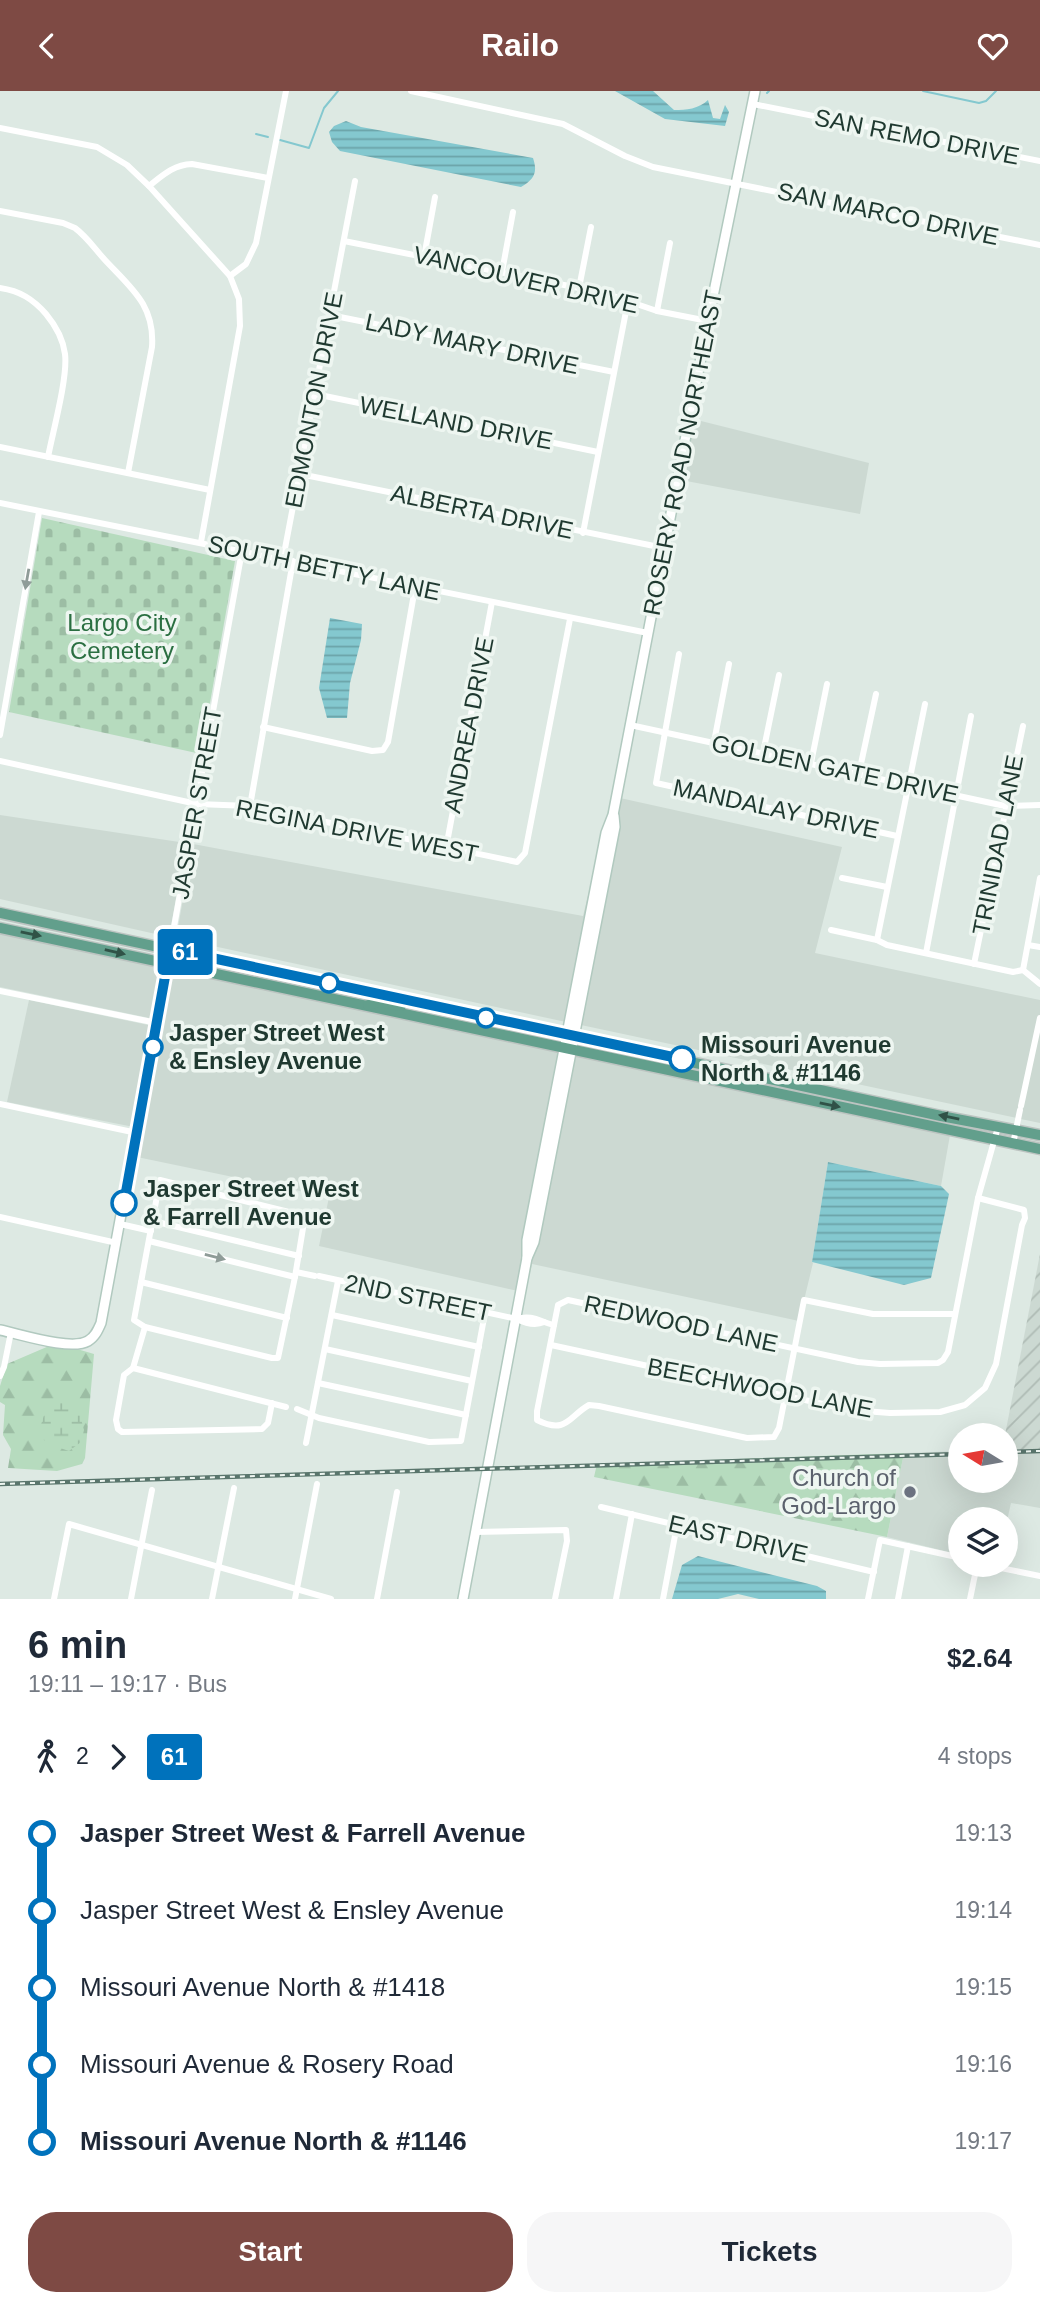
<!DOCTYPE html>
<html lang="en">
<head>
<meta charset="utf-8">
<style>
	:root { --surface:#fff; --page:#f6f6f7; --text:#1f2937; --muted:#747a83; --accent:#7e4a44 }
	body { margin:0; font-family:Helvetica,sans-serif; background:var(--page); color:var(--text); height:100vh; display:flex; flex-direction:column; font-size:26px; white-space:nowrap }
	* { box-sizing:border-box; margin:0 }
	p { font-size:23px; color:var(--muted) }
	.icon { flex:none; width:38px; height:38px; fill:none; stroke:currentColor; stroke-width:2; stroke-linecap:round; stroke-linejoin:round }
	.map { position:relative; height:1508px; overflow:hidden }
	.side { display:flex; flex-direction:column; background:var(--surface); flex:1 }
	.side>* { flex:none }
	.badge { padding:0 14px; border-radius:5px; font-size:24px; line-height:46px }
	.needle { width:46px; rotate:281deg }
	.buttons { position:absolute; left:948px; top:1332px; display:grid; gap:14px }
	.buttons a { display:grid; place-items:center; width:70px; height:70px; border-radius:50%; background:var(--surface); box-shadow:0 7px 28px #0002; font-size:35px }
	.map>.badge { position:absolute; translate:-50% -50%; box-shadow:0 0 0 4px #fff }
	.legs { display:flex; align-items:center; gap:10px; height:77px; padding:0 28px; font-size:23px }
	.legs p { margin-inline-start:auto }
	.headline { display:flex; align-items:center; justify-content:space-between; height:119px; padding:0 28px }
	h1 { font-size:38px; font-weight:800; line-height:52px }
	.button { display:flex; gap:14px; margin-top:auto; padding:14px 28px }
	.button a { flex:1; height:80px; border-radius:28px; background:var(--accent); color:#fff; font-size:28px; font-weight:800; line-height:80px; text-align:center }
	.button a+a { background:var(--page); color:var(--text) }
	ul { padding:0 28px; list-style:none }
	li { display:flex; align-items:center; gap:24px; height:77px; font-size:26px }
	li i { display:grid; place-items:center; width:10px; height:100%; margin:0 9px; background:currentColor }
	li i::after { content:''; width:18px; height:18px; margin:-9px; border:5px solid; border-radius:50%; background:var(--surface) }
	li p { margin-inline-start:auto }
	li:first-child i { background:linear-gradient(#0000 50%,currentColor 0) }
	li:last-child i { background:linear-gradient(currentColor 50%,#0000 0) }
	header { display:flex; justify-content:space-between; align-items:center; height:91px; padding:0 28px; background:var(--accent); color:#fff; font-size:32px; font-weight:800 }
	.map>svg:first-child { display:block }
</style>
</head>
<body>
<header><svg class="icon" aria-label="back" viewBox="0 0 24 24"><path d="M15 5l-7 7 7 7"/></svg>Railo<svg class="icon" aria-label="heart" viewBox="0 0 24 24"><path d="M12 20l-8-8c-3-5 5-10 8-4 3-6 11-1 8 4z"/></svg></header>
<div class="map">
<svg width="1040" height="1508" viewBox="0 0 1040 1508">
	<defs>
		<pattern id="industrial-furrows" width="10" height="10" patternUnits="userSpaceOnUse" patternTransform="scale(1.75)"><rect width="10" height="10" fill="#ccd9d2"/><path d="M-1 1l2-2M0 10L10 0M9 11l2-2" fill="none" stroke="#afbbb5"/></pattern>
		<pattern id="forest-firs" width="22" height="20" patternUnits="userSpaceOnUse" patternTransform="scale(1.75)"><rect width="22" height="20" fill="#b6dbbe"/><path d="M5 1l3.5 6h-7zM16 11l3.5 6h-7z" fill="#9cbda4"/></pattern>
		<pattern id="wetland-marsh" width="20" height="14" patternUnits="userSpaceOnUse" patternTransform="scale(1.75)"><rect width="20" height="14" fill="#b6dbbe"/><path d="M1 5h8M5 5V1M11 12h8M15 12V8" fill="none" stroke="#9cbda4"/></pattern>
		<pattern id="cemetery-stones" width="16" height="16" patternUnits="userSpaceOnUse" patternTransform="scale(1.75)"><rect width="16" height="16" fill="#b6dbbe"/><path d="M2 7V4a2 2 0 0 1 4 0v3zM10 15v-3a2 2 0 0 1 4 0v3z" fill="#9cbda4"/></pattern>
		<pattern id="water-rules" width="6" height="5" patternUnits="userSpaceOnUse" patternTransform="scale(1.75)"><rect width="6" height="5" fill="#84c8cf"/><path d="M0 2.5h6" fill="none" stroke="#6ba3a8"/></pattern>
	</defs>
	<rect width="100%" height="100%" fill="#dde9e3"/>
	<g fill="#ccd9d2">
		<polygon points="693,328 869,372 860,423 681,389"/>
		<polygon points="620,707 842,756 815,862 1040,909 1040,1032 581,934 619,737 617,724"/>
		<polygon points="0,724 186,752 169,846 0,808"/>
		<polygon points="193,753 583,825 597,768 566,931 176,847"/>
		<polygon points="0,840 163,875 154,928 0,896"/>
		<polygon points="170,876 560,960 534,1085 518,1200 319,1155 329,1106 137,1066"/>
		<polygon points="29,909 153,935 134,1036 7,1011"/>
		<polygon points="574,963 950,1044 941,1095 828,1071 812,1171 813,1172 799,1230 532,1173 525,1202 531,1168 542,1135"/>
		<polygon points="961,1360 961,1390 1006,1390 1006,1361 1040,1360 1040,1417 1011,1412 1006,1434 1006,1428 961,1428 961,1464 887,1446 904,1362"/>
	</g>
	<polygon fill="url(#industrial-furrows)" points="1040,1163 1040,1360 1006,1361 1005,1344"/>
	<g fill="url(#forest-firs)">
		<polygon points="49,1255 77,1258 94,1263 85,1367 82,1373 57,1380 8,1377 11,1358 3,1344 5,1314 0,1311 0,1295 7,1273"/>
		<polygon points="904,1362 887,1446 594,1386 597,1373"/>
	</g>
	<polygon fill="url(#wetland-marsh)" points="76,1309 84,1339 81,1351 69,1360 48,1353 38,1343 47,1315 59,1310"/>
	<polygon fill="url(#cemetery-stones)" points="42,427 235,470 201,663 9,621"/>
	<g fill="url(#water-rules)">
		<path d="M 615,0 L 653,0 L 674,19 C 686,19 699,18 708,9 L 713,27 L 720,28 L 725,14 L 729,21 L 725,35 L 665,28 Z"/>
		<path d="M 346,30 L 361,36 L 533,67 C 538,82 534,88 521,96 L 340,60 L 332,51 L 329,41 L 334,35 Z"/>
		<polygon points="330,527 362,533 361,549 350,592 347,627 327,627 319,597"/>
		<polygon points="828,1071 941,1095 949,1103 931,1187 904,1194 812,1171"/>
		<polygon points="698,1465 817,1495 826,1500 826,1508 759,1508 738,1503 718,1508 672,1508 682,1474"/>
	</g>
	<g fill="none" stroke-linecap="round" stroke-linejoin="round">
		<g stroke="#84c8cf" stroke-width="2">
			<polyline points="923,0 979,12 986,10 996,0"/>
			<polyline points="767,2 769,0"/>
			<polyline points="256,43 268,46"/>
			<polyline points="280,49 309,57 324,17 338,0"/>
		</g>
		<g stroke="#b1c9bf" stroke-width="12">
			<g id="secondary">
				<polyline points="527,1167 527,1149 606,742 613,724 708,230 755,0"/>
				<path d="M 0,1239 C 20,1243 71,1260 88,1250 C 95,1246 98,1239 101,1232 L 170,858"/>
				<polyline points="463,1508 527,1167 534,1151 615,736 614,725"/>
			</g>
		</g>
		<g stroke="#bcc4c1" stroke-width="13">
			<g id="primary">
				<polyline points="0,822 941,1025 1040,1044"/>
				<polyline points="0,837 1040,1058"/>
				<polyline points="368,914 380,911 401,915"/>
			</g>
		</g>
		<g stroke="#fff" stroke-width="6">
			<polyline points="411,0 563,33 625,65 653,76 1040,154"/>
			<polyline points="753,13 1040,70"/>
			<polyline points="0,37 97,56 127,74 149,95 230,185 239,208 240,235 201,451"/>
			<path d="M 149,95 C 163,84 173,74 192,73 L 268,87"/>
			<path d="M 0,120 L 63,132 L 75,137 C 87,146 95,158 105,169 C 131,197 155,214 152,256 L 128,382"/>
			<polyline points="344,150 579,197 616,206 657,220 708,230"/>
			<polyline points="424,166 435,106"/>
			<polyline points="502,181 513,121"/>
			<polyline points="230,185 246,173 256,152 286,0"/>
			<path d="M 0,197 C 20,200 33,208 46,223 C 56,235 63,248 65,263 C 68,286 53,340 48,366"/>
			<polyline points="579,197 591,136"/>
			<polyline points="657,220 670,152"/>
			<polyline points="330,224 614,281"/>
			<polyline points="315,303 598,361"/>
			<polyline points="0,356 210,399"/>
			<polyline points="300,383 664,457"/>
			<polyline points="0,412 648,542"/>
			<polyline points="583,442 628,210"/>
			<polyline points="283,468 355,90"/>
			<polyline points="679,563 656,692 897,745"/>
			<polyline points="630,634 1005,715 1040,714"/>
			<polyline points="263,636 372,660 383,659 388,651 415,497"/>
			<polyline points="0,644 39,421"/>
			<polyline points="714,651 729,573"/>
			<polyline points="763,662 779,584"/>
			<polyline points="0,670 197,713 250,715 517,771 525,762 570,528"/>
			<polyline points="811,672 827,593"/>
			<polyline points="859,682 876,603"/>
			<polyline points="250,715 293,470"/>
			<polyline points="446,757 492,511"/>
			<polyline points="842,787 887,796"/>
			<polyline points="831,839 877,849 887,854 1013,881 1023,879"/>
			<polyline points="877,849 925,613"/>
			<polyline points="1028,854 1040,856"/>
			<polyline points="170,858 242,460"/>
			<polyline points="926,862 971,625"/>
			<polyline points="974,873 1023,635"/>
			<polyline points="1023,879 1040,787"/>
			<polyline points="1023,879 1040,893"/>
			<polyline points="0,900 157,932"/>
			<polyline points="0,1013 137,1042"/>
			<polyline points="1021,1015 1040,927"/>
			<polyline points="1013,1053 1020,1019"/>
			<polygon points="160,1089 305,1125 295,1186 278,1267 272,1267 145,1236 134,1229"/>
			<polyline points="0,1126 117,1152"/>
			<polyline points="153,1130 299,1165"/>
			<polyline points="120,1133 151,1140"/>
			<polyline points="149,1150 295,1186"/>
			<polyline points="296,1181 315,1185"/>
			<path d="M 319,1185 L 517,1228 C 525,1232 535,1235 544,1231"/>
			<polyline points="141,1191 287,1227"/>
			<path d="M 955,1223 L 873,1223 L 804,1209 L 779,1337 L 774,1346 L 747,1347 L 599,1315 L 589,1314 C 569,1325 567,1344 537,1329 L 537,1320 L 558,1214 L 568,1209 L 858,1271 L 880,1273 L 938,1272 L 943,1269 L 948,1261 L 978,1107 L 998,1036"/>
			<polyline points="332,1224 479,1256"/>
			<path d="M 517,1228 C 531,1223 541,1231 554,1234"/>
			<polyline points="145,1236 133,1277 124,1284 116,1329 118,1338 122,1341 262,1338 268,1332 272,1312"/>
			<polyline points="551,1254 851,1319 890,1322 940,1321 965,1314 985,1297 996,1273 1022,1134 1025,1127 1024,1119 978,1107"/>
			<polyline points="325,1258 472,1290"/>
			<polyline points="133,1277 286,1316"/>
			<polyline points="0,1285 4,1276 11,1241"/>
			<polyline points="318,1292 466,1324"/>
			<polyline points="297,1318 319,1327 429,1351 461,1350 485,1222"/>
			<polyline points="306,1352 338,1190"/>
			<polyline points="601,1416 874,1481"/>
			<polyline points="475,1441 566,1439 567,1450 555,1508"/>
			<polyline points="986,1474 1040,1485"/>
			<polyline points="54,1508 69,1433 331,1508"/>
			<polyline points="131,1508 152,1399"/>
			<polyline points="212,1508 234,1397"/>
			<polyline points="295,1508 317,1393"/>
			<polyline points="377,1508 397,1401"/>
			<polyline points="616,1508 632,1423"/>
			<polyline points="663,1508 677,1434"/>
			<polyline points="868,1508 880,1449 961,1467"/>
			<polyline points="898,1508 908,1455"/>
			<polyline points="970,1508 977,1474"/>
		</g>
		<use href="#secondary" stroke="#fff" stroke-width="9"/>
		<use href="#primary" stroke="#629f8c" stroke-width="10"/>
		<g stroke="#59756c" stroke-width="4.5">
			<g id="rail">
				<polyline points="1006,1361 1040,1360"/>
				<polyline points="0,1393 961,1363"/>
			</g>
		</g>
		<use href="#rail" stroke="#eef6f1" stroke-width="2" stroke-dasharray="5" stroke-linecap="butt"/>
	</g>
	<defs><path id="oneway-solid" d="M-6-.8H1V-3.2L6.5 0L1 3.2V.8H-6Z" transform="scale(1.75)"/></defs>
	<g fill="#8f9c98">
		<use href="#oneway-solid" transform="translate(27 488) rotate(100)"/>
		<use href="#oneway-solid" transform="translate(215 1166) rotate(14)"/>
	</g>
	<g fill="#305247">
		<use href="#oneway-solid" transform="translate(31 843) rotate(11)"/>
		<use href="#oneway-solid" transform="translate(115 861) rotate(13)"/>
		<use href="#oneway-solid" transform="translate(830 1014) rotate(12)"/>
		<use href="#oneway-solid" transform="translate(949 1026) rotate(-168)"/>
	</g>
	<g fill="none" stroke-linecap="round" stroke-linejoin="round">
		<g stroke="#fff" stroke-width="16">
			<polyline id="line-1" points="124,1112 170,858 682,968"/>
		</g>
		<use href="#line-1" stroke="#0072bc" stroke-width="10"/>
	</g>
	<g fill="#fff" stroke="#0072bc" stroke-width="3.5">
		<circle cx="329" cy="892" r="9"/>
		<circle cx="486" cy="927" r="9"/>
		<circle cx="153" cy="956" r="9"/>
		<circle cx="682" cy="968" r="12"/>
		<circle cx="124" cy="1112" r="12"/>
	</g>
	<circle fill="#6b7280" stroke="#eef6f1" stroke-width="2.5" cx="910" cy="1401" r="7"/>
	<g text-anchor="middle" stroke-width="7" stroke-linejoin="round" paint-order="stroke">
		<g font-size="24" fill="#1f3930" stroke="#eef6f1">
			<text transform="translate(917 46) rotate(11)" y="8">SAN REMO DRIVE</text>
			<text transform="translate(888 123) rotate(12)" y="8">SAN MARCO DRIVE</text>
			<text transform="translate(526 189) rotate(13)" y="8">VANCOUVER DRIVE</text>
			<text transform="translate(472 253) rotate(12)" y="8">LADY MARY DRIVE</text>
			<text transform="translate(314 309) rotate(-79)" y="8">EDMONTON DRIVE</text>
			<text transform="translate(456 332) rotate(11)" y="8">WELLAND DRIVE</text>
			<text transform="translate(683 362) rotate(-79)" y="8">ROSERY ROAD NORTHEAST</text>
			<text transform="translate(482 421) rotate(12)" y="8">ALBERTA DRIVE</text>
			<text transform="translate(324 477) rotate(12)" y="8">SOUTH BETTY LANE</text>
			<text transform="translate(469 634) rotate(-79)" y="8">ANDREA DRIVE</text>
			<text transform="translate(835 678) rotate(12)" y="8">GOLDEN GATE DRIVE</text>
			<text transform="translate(197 712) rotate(-80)" y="8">JASPER STREET</text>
			<text transform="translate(776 718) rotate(12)" y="8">MANDALAY DRIVE</text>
			<text transform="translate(357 740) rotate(11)" y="8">REGINA DRIVE WEST</text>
			<text transform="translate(998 754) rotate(-79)" y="8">TRINIDAD LANE</text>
			<text transform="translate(418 1207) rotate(12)" y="8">2ND STREET</text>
			<text transform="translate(681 1233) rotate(12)" y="8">REDWOOD LANE</text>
			<text transform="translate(760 1297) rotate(11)" y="8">BEECHWOOD LANE</text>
			<text transform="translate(738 1448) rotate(13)" y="8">EAST DRIVE</text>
		</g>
		<g font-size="24" fill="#2a6f41" stroke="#eef6f1">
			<text x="122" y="540">Largo City<tspan x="122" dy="28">Cemetery</tspan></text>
		</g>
		<g font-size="24" font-weight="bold" fill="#1f3930" stroke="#eef6f1" text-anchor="start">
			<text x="169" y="950">Jasper Street West<tspan x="169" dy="28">&amp; Ensley Avenue</tspan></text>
			<text x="701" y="962">Missouri Avenue<tspan x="701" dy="28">North &amp; #1146</tspan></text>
			<text x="143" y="1106">Jasper Street West<tspan x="143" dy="28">&amp; Farrell Avenue</tspan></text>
		</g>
		<g font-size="24" fill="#5b616d" stroke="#eef6f1" text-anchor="end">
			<text x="896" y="1395">Church of<tspan x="896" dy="28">God-Largo</tspan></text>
		</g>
	</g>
</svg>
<div class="buttons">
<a><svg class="needle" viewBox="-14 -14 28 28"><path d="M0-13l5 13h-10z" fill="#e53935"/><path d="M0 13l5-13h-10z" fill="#747a83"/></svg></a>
<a><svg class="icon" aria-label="layers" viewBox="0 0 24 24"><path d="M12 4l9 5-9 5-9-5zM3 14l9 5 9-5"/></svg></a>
</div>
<b class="badge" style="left:185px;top:861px;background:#0072bc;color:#fff">61</b>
</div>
<section class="side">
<div class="headline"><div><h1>6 min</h1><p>19:11 – 19:17 · Bus</p></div><b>$2.64</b></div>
<div class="legs"><svg class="icon" aria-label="walk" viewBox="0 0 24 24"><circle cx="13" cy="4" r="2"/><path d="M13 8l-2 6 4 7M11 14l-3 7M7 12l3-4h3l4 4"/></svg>2<svg class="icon" aria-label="forward" viewBox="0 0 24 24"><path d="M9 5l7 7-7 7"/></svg><b class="badge" style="background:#0072bc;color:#fff">61</b><p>4 stops</p></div>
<ul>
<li><i style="color:#0072bc"></i><b>Jasper Street West &amp; Farrell Avenue</b><p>19:13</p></li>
<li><i style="color:#0072bc"></i><span>Jasper Street West &amp; Ensley Avenue</span><p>19:14</p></li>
<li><i style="color:#0072bc"></i><span>Missouri Avenue North &amp; #1418</span><p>19:15</p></li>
<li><i style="color:#0072bc"></i><span>Missouri Avenue &amp; Rosery Road</span><p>19:16</p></li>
<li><i style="color:#0072bc"></i><b>Missouri Avenue North &amp; #1146</b><p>19:17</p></li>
</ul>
<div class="button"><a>Start</a><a>Tickets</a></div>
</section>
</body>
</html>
